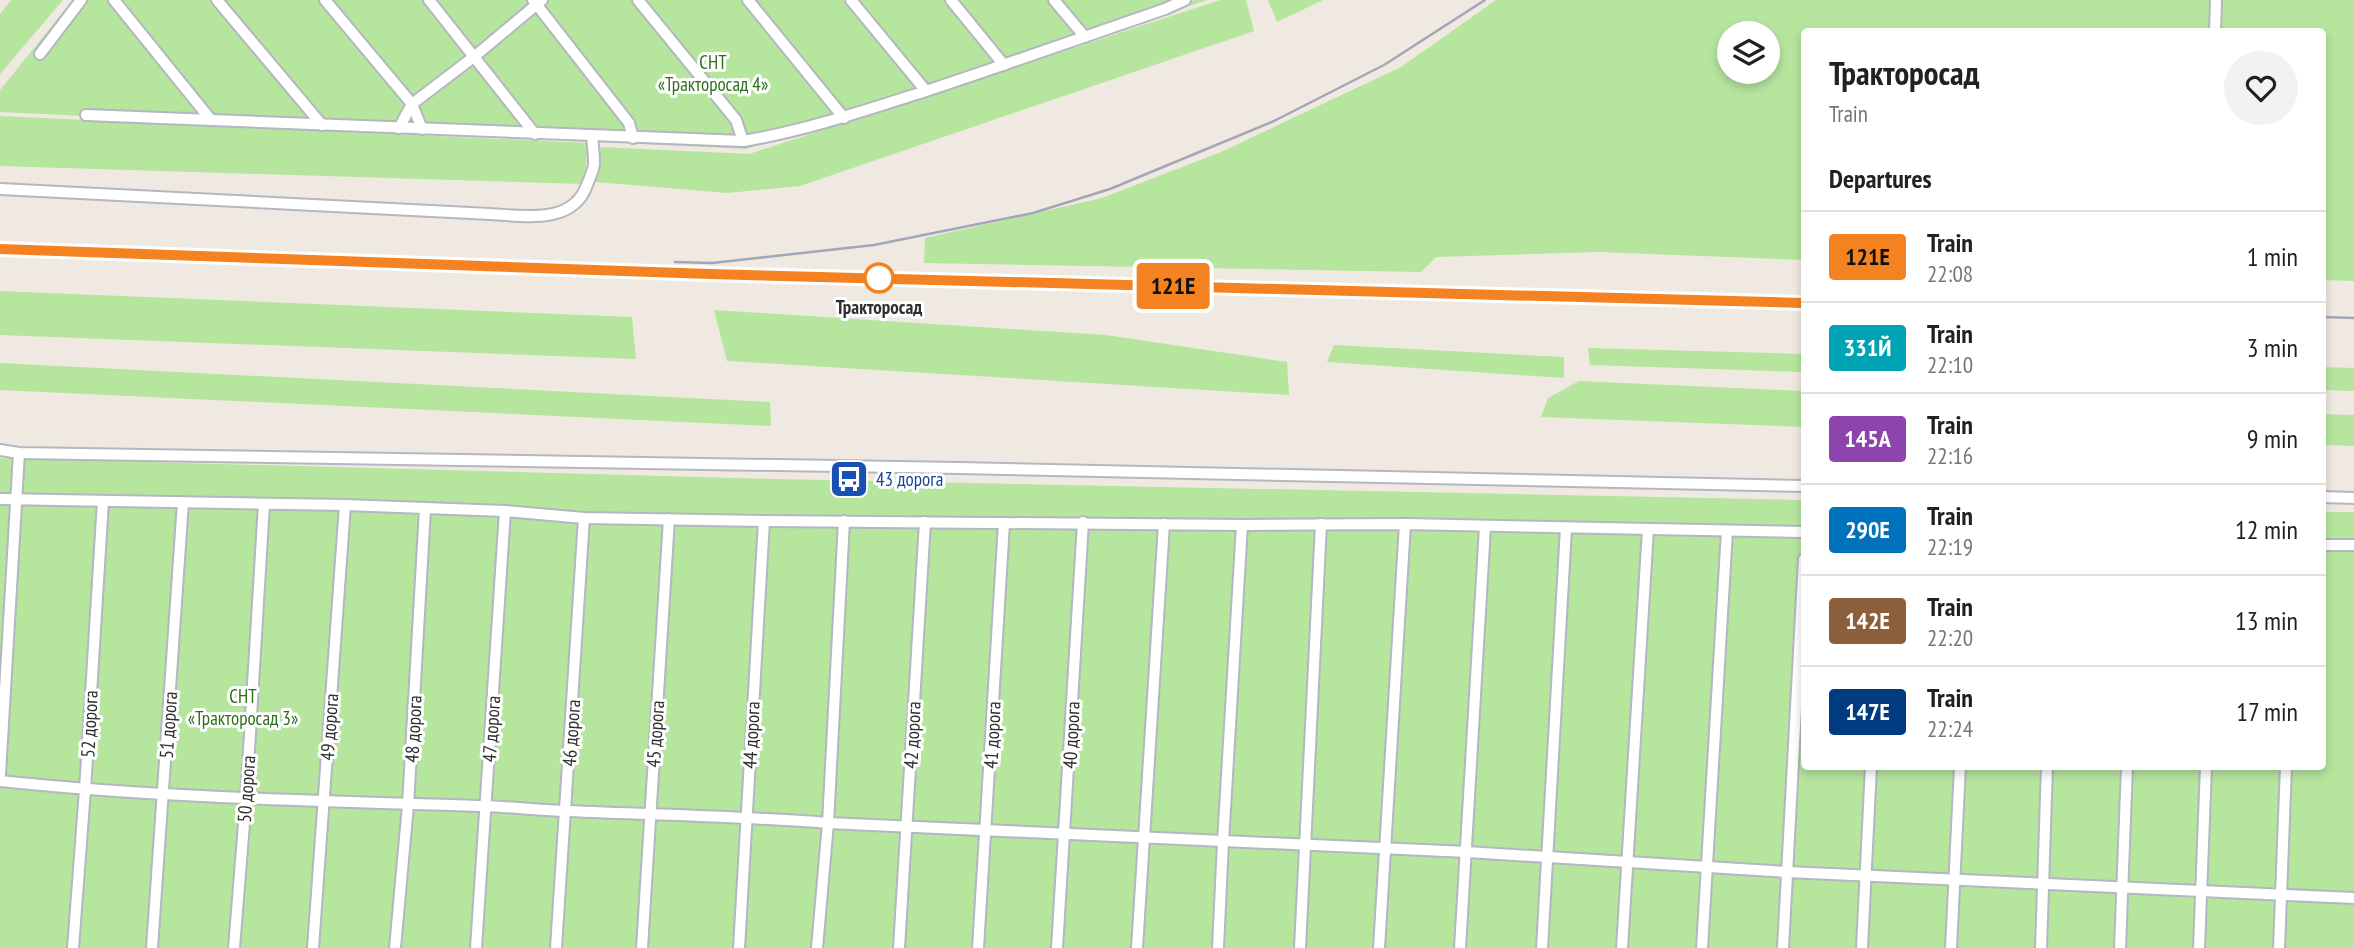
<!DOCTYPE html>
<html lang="en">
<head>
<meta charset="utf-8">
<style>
	:root { --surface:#fff; --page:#f2f2f2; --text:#202124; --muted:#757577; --line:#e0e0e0 }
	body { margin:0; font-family:"PT Sans Narrow",sans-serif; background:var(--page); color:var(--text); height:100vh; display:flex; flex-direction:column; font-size:26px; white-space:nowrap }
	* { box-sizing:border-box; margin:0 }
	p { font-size:23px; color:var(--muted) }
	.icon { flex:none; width:38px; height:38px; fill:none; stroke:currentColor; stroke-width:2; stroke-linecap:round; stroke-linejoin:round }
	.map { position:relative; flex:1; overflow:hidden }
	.drawer { position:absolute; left:1801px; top:28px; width:525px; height:742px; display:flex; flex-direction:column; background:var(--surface); border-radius:7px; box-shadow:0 4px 10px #0003 }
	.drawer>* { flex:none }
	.badge { padding:0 14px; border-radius:5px; font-size:24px; line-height:46px }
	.controls { position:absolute; left:1717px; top:21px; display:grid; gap:14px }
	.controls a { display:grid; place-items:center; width:63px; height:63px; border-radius:50%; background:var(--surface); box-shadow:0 4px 10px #0003; font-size:35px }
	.map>.badge { position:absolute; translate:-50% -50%; box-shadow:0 0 0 4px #fff }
	h2 { padding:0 28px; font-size:26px; line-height:63px }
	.round { display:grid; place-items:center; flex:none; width:74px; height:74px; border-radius:37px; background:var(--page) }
	.overview { display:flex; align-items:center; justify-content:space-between; height:119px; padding:0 28px }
	h1 { font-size:33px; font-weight:600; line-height:52px }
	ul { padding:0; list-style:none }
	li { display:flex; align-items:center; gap:21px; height:91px; padding:0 28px; border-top:2px solid var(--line) }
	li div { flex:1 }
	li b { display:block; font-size:26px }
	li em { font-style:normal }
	li .badge { min-width:77px; font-weight:700; text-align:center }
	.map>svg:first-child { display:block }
</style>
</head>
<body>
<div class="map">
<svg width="2354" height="948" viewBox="0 0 2354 948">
	<rect width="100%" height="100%" fill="#efe9e1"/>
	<g fill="#b6e59e" fill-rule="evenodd">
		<polygon points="11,0 63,0 0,74 0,14"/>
		<polygon points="73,0 1207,0 836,123 746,149 0,112 0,90"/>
		<polygon points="1220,0 1246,0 1254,31 800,186 727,193 596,182 601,147 749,154"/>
		<polygon points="1268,0 1323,0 1277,22"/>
		<path d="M 1496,0 L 2354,0 L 2354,281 L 2322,280 L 2322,32 L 1804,32 L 1804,260 L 1599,252 L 1436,257 L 1421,272 L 924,263 L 925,238 L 1102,198 L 1221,152 L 1401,67 ZM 1729,33 L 1768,33 L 1768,72 L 1729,72 Z"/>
		<polygon points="0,116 588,143 584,184 0,166"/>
		<polygon points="0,291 632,317 636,359 0,335"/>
		<polygon points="714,310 1106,335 1287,362 1289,395 727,361"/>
		<polygon points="1334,345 1564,357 1564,378 1327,362"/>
		<polygon points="1588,348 1804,354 1804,372 1590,365"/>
		<polygon points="0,363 770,402 771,426 0,390"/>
		<polygon points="2322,367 2354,368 2354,391 2322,390"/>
		<polygon points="1579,381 1804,391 1804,427 1541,417 1548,398"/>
		<polygon points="2322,414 2354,415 2354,446 2322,445"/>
		<polygon points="0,458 776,479 1804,500 1804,766 2322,766 2322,512 2354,512 2354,948 0,948"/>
	</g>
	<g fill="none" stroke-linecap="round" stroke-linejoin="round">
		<g stroke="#b4b7c1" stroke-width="14">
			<g id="minor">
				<polyline points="114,0 211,120"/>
				<polyline points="217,0 322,125"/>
				<polyline points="325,0 412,104 422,129"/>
				<polyline points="429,0 535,134"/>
				<polyline points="533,0 629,123 633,138"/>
				<polyline points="638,0 736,120 743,141"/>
				<polyline points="748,0 844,118"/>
				<polyline points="851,0 926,91"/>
				<polyline points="951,0 1004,65"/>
				<polyline points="1054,0 1085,37"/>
				<polyline points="2215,32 2216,0"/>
				<polyline points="40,54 81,0"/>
				<path d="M 86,115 L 743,141 C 804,131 863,111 923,92 C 1004,65 1085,37 1165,9 L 1185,0"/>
				<polyline points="399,128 412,104 475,56 542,0"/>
				<path d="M 0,189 L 490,214 C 524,216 573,225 587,185 C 590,178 593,171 594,164 C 594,155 593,145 592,136"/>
				<polyline points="0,450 19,453 959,468 1804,486"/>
				<polyline points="2322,497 2354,498"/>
				<polyline points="0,499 345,505 505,511 584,518 764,521 1242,525 1405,524 1804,532"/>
				<polyline points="2322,545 2354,545"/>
				<polyline points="0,774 19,453"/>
				<path d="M 0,781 C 161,798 322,801 483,806 C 511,807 539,810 568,811 C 655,815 741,816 828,823 L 1467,852 L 1787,872 L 2354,898"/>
				<polyline points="73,948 85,790 103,501"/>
				<polyline points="152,948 183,502"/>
				<polyline points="234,948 246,799 264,504"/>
				<polyline points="313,948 345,505"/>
				<polyline points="395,948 408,805 425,509"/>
				<polyline points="476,948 505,511"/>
				<polyline points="556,948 584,518"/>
				<polyline points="642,948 669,519"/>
				<polyline points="739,948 764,521"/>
				<polyline points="817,948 828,823 844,521"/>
				<polyline points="899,948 925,522"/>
				<polyline points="978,948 1004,523"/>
				<polyline points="1057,948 1083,522"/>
				<polyline points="1137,948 1164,524"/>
				<polyline points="1218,948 1223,842 1242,525"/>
				<polyline points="1300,948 1321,524"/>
				<polyline points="1379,948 1405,524"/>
				<polyline points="1460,948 1485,527"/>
				<polyline points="1542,948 1566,528"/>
				<polyline points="1622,948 1648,529"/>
				<polyline points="1702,948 1727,531"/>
				<polyline points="1783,948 1804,559"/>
				<polyline points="1862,948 1871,766"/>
				<polyline points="1951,948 1960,766"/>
				<polyline points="2041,948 2047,766"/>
				<polyline points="2120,948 2127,766"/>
				<polyline points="2199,948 2206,766"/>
				<polyline points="2279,948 2286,766"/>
			</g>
		</g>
		<use href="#minor" stroke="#fff" stroke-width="10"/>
		<g stroke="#a3a6b8" stroke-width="2.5">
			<polyline points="0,249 710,274 1804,303"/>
			<polyline points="675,262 712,263 874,245 1033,213 1110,189 1274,121 1384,65 1485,0"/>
			<polyline points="2322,317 2354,318"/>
		</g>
	</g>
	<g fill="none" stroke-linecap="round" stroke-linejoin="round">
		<g stroke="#fff" stroke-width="16">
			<polyline id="line" points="0,249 710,274 1804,303"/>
		</g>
		<use href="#line" stroke="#f58220" stroke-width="10"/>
	</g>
	<defs>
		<g id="bus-square" transform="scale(2.0125)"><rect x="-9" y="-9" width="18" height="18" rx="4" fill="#1a4fb4" stroke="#fff"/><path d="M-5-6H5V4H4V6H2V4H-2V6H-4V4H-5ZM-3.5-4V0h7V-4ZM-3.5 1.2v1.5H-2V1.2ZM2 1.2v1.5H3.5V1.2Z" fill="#fff"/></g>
	</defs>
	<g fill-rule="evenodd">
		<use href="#bus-square" x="849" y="479"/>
	</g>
	<circle fill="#fff" stroke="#f58220" stroke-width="3.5" cx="879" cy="278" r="14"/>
	<g text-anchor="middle" stroke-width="6" stroke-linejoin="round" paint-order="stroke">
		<g font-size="19" fill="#2c6e1b" stroke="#fff">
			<text x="713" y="69">СНТ<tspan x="713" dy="22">«Тракторосад 4»</tspan></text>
			<text x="243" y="703">СНТ<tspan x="243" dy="22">«Тракторосад 3»</tspan></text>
		</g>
		<g font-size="19" font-weight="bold" fill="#2e2e2e" stroke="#fff">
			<text x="879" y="314">Тракторосад</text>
		</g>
		<g font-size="19" fill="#164399" stroke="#fff" text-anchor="start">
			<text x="876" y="486">43 дорога</text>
		</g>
		<g font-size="19" fill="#2e2e2e" stroke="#fff">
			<text transform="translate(89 724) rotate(-87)" y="7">52 дорога</text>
			<text transform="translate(168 725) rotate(-86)" y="7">51 дорога</text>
			<text transform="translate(329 727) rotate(-86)" y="7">49 дорога</text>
			<text transform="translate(413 729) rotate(-87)" y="7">48 дорога</text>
			<text transform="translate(491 729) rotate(-86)" y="7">47 дорога</text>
			<text transform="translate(571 733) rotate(-86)" y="7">46 дорога</text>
			<text transform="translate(655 734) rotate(-86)" y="7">45 дорога</text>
			<text transform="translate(751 735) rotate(-87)" y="7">44 дорога</text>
			<text transform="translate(912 735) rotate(-87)" y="7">42 дорога</text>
			<text transform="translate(992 735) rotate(-87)" y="7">41 дорога</text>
			<text transform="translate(1071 735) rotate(-87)" y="7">40 дорога</text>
			<text transform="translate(246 789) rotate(-86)" y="7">50 дорога</text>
		</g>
	</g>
</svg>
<div class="controls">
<a><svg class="icon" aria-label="layers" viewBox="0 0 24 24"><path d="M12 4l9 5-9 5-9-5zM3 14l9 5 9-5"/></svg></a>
</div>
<b class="badge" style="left:1173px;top:286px;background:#f58220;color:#111">121Е</b>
<section class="drawer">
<div class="overview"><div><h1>Тракторосад</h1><p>Train</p></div><a class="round"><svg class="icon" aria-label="heart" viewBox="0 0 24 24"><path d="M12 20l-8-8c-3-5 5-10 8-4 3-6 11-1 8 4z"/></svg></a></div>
<h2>Departures</h2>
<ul>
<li><span class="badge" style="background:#f58220;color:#111">121Е</span><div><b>Train</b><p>22:08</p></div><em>1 min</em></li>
<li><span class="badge" style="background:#00a3b4;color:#fff">331Й</span><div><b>Train</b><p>22:10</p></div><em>3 min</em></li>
<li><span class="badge" style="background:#8e44ad;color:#fff">145А</span><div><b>Train</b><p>22:16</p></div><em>9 min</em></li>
<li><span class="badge" style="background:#0072bc;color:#fff">290Е</span><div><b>Train</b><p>22:19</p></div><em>12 min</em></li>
<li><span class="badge" style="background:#8b5e3c;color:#fff">142Е</span><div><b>Train</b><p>22:20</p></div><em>13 min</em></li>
<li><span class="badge" style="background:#003b80;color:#fff">147Е</span><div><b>Train</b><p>22:24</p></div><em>17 min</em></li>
</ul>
</section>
</div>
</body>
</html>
